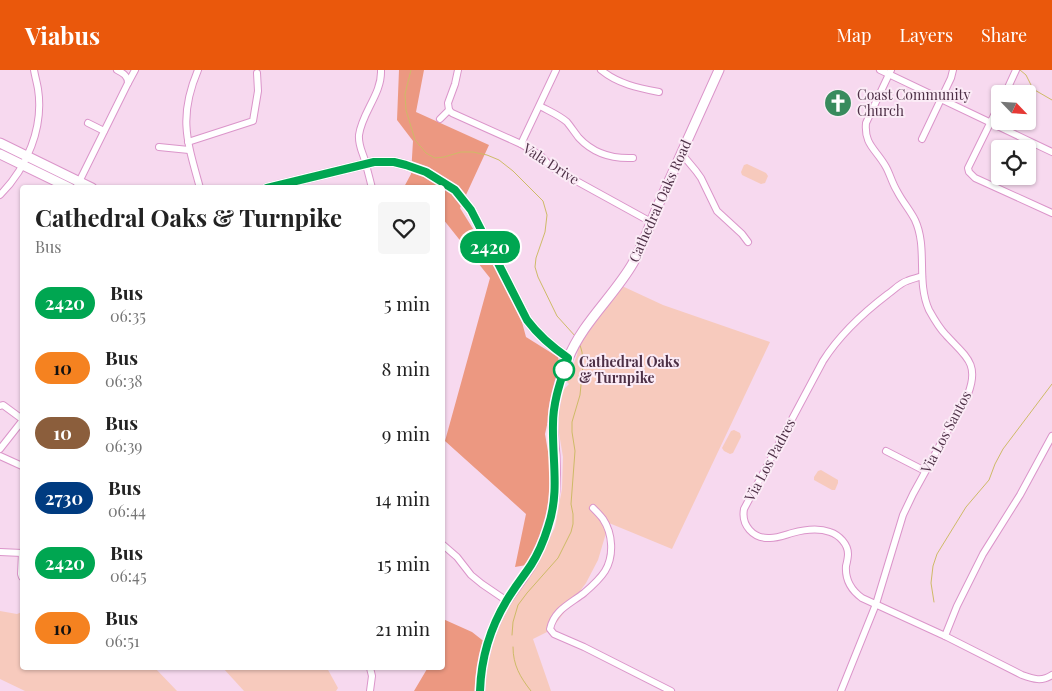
<!DOCTYPE html>
<html lang="en">
<head>
<meta charset="utf-8">
<style>
	:root { --surface:#fff; --page:#f6f6f6; --text:#222; --muted:#767676; --accent:#ea580c }
	body { margin:0; font-family:"Playfair Display",serif; background:var(--page); color:var(--text); height:100vh; display:flex; flex-direction:column; font-size:19px; white-space:nowrap }
	* { box-sizing:border-box; margin:0 }
	p { font-size:16px; color:var(--muted) }
	.icon { flex:none; width:28px; height:28px; fill:none; stroke:currentColor; stroke-width:2; stroke-linecap:round; stroke-linejoin:round }
	.map { position:relative; flex:1; overflow:hidden }
	.side { position:absolute; left:20px; top:115px; width:425px; height:485px; display:flex; flex-direction:column; background:var(--surface); border-radius:5px; box-shadow:0 1px 4px #0004 }
	.side>* { flex:none }
	.badge { padding:0 10px; border-radius:16px; font-size:18px; line-height:32px }
	.needle { width:32px; rotate:115deg }
	.controls { position:absolute; left:991px; top:15px; display:grid; gap:10px }
	.controls a { display:grid; place-items:center; width:45px; height:45px; border-radius:5px; background:var(--surface); box-shadow:0 1px 4px #0004; font-size:25px }
	.map>.badge { position:absolute; translate:-50% -50%; box-shadow:0 0 0 2px #fff }
	.round { display:grid; place-items:center; flex:none; width:52px; height:52px; border-radius:5px; background:var(--page) }
	.head { display:flex; align-items:center; justify-content:space-between; height:85px; padding:0 15px }
	h1 { font-size:24px; font-weight:700; line-height:38px }
	ul { padding:0; list-style:none }
	li { display:flex; align-items:center; gap:15px; height:65px; padding:0 15px }
	li div { flex:1 }
	li b { display:block; font-size:19px }
	li em { font-style:normal }
	li .badge { min-width:55px; font-weight:700; text-align:center }
	header { display:flex; align-items:center; gap:30px; box-sizing:border-box; height:70px; padding:0 25px; background:var(--accent); color:#fff }
	header strong { font-size:24px }
	nav { display:flex; gap:28px; margin-inline-start:auto; font-size:18px }
	.map>svg:first-child { display:block }
</style>
</head>
<body>
<header>
<strong>Viabus</strong>
<nav><a>Map</a><a>Layers</a><a>Share</a></nav>
</header>
<div class="map">
<svg width="1052" height="621" viewBox="0 0 1052 621">
	<rect width="100%" height="100%" fill="#f7d9ef"/>
	<g fill="#f7cabd">
		<polygon points="747,94 766,103 768,106 765,113 761,114 742,105 741,102 744,95"/>
		<polygon points="622,216 663,235 770,272 672,479 609,453 598,490 586,513 551,560 533,569 551,621 477,621 482,584 503,545 542,485 555,457 562,419 563,387 559,363 559,340 563,320 569,314 567,312 577,285 579,274"/>
		<polygon points="734,360 740,363 741,367 733,383 730,384 724,381 722,378 731,361"/>
		<polygon points="821,400 838,410 838,413 835,420 832,420 814,410 814,407 818,401"/>
		<polygon points="0,541 17,544 22,542 22,598 155,598 177,621 25,621 0,609"/>
		<polygon points="223,598 327,598 338,618 336,621 244,621"/>
	</g>
	<g fill="#ec9881">
		<polygon points="399,0 424,0 416,42 489,75 460,138 515,226 526,267 558,287 560,297 545,364 555,423 532,494 515,497 526,444 445,371 490,208 443,149 442,118 404,117 411,104 413,71 397,50"/>
		<polygon points="443,549 472,562 486,573 477,621 414,621 427,599 425,598 442,598"/>
	</g>
	<g fill="none" stroke-linecap="round" stroke-linejoin="round">
		<g stroke="#ceba67" stroke-width="1">
			<polyline points="411,0 405,24 406,40 415,70 426,83 435,88 444,87 461,82 473,82 487,85 499,90 513,101 543,131 547,145 545,162 536,188 535,197 538,207 557,246 576,267"/>
			<polyline points="1020,0 1026,5 1033,19 1052,30"/>
			<polyline points="934,532 931,513 933,496 937,484 966,437 989,410 995,394 1003,379 1052,314"/>
			<polyline points="512,565 513,552 518,535 527,523 558,488 571,462 573,454 573,444 571,434 575,381 572,362 572,352 580,325 583,295 582,282 580,275"/>
			<path d="M 513,577 C 513,595 520,607 531,621"/>
		</g>
		<g stroke="#db95ca" stroke-width="8">
			<g id="minor">
				<path d="M 198,0 C 178,47 187,71 200,118"/>
				<path d="M 601,0 C 618,14 638,18 659,22"/>
				<polyline points="880,0 1052,82"/>
				<polyline points="128,13 135,0"/>
				<polyline points="1005,24 1016,0"/>
				<polyline points="1000,33 968,98 969,102 975,108 1052,143"/>
				<path d="M 540,36 C 549,41 559,45 567,52 C 571,57 575,63 579,68 C 593,83 612,89 633,88"/>
				<polyline points="449,40 452,43 521,74 541,86 551,97 651,152"/>
				<polyline points="440,49 449,40 448,33 455,14 458,0"/>
				<polyline points="88,53 104,61"/>
				<polyline points="922,69 951,8 953,0"/>
				<polyline points="188,72 253,51 258,21 257,3"/>
				<polyline points="521,74 556,0"/>
				<polyline points="159,77 189,80"/>
				<polyline points="681,83 696,101 701,108 717,141 742,164 748,172"/>
				<path d="M 76,118 L 128,13 C 128,6 123,3 117,0"/>
				<path d="M 372,118 C 370,110 368,102 366,95 C 364,84 358,77 359,65 C 362,42 382,24 381,0"/>
				<path d="M 0,125 C 27,98 44,57 38,19 C 37,13 35,6 34,0"/>
				<path d="M 922,206 C 917,208 911,209 907,211 C 900,213 894,220 888,224 C 863,243 840,264 823,291 L 744,439 C 741,455 753,469 770,468 C 777,468 785,465 792,463 C 803,460 819,458 830,462 C 839,465 848,474 848,484 C 848,488 847,492 846,496 C 845,510 851,520 862,528 L 945,566"/>
				<polyline points="0,336 3,335 22,349"/>
				<path d="M 1052,366 L 1020,425 L 983,484 L 957,536 L 945,566 L 1022,605 C 1033,609 1042,612 1052,605"/>
				<polyline points="0,379 22,351"/>
				<polyline points="886,381 925,401"/>
				<polyline points="0,386 22,396"/>
				<path d="M 593,438 C 596,441 600,445 603,449 C 613,464 614,486 605,501 C 600,509 591,517 584,523 C 570,534 554,540 550,559 L 554,564 L 584,577 L 671,621"/>
				<polyline points="442,474 457,487 471,505 482,514 507,531"/>
				<polyline points="0,482 22,483"/>
				<polyline points="22,483 21,504 22,507"/>
				<polyline points="370,598 372,606 370,621"/>
				<path d="M 841,621 L 876,534 L 903,445 L 913,424 L 968,324 C 980,293 965,286 946,265 C 939,258 934,249 929,240 C 916,211 928,178 915,150 C 910,140 902,131 897,121 C 892,113 890,104 886,97 C 876,79 864,75 866,53 L 891,0"/>
			</g>
		</g>
		<g stroke="#db95ca" stroke-width="11">
			<g id="major">
				<polyline points="0,73 92,118"/>
				<polyline points="0,84 70,118"/>
				<path d="M 267,118 L 374,92 L 394,92 L 406,95 L 426,102 L 455,120 L 471,140 L 527,250 C 539,266 552,277 568,288"/>
				<path d="M 480,621 C 481,589 490,559 506,532 C 514,519 524,507 532,494 C 538,483 545,469 548,456 C 556,433 556,409 555,385 C 554,374 553,363 553,351 C 554,330 560,309 568,289 C 582,253 614,226 633,193 C 644,173 651,151 660,131 C 680,87 700,43 719,0"/>
			</g>
		</g>
		<use href="#minor" stroke="#fff" stroke-width="6"/>
		<use href="#major" stroke="#fff" stroke-width="9"/>
	</g>
	<g fill="none" stroke-linecap="round" stroke-linejoin="round">
		<g stroke="#fff" stroke-width="11">
			<path id="line" d="M 267,118 L 374,92 L 394,92 L 406,95 L 426,102 L 455,120 L 471,140 L 527,250 C 539,266 552,277 568,288 C 561,310 553,331 553,354 C 552,390 560,422 548,457 C 544,470 538,484 531,495 C 523,507 514,518 507,530 C 490,558 481,589 480,621"/>
		</g>
		<use href="#line" stroke="#00a651" stroke-width="8"/>
	</g>
	<defs>
		<g id="church-disc" transform="scale(1.4375)"><circle r="9.5" fill="#388b5d" stroke="#fbebf6"/><path d="M-1.2-6h2.4v3.5h3.3v2.4h-3.3V6h-2.4V-.1h-3.3v-2.4h3.3Z" fill="#fff"/></g>
	</defs>
	<g fill-rule="evenodd">
		<use href="#church-disc" x="838" y="33"/>
	</g>
	<circle fill="#fff" stroke="#00a651" stroke-width="2.5" cx="564" cy="300" r="10"/>
	<g text-anchor="middle" stroke-width="4" stroke-linejoin="round" paint-order="stroke">
		<g font-size="14" fill="#4d3046" stroke="#fbebf6" text-anchor="start">
			<text x="857" y="30">Coast Community<tspan x="857" dy="16">Church</tspan></text>
		</g>
		<g font-size="14" fill="#4d3046" stroke="#fbebf6">
			<text transform="translate(551 94) rotate(33)" y="5">Vala Drive</text>
			<text transform="translate(660 131) rotate(-66)" y="5">Cathedral Oaks Road</text>
			<text transform="translate(946 362) rotate(-62)" y="5">Via Los Santos</text>
			<text transform="translate(770 390) rotate(-62)" y="5">Via Los Padres</text>
		</g>
		<g font-size="14" font-weight="bold" fill="#4d3046" stroke="#fbebf6" text-anchor="start">
			<text x="579" y="297">Cathedral Oaks<tspan x="579" dy="16">&amp; Turnpike</tspan></text>
		</g>
	</g>
</svg>
<div class="controls">
<a><svg class="needle" viewBox="-14 -14 28 28"><path d="M0-13l5 13h-10z" fill="#e53935"/><path d="M0 13l5-13h-10z" fill="#767676"/></svg></a>
<a><svg class="icon" aria-label="locate" viewBox="0 0 24 24"><circle cx="12" cy="12" r="6"/><path d="M12 2v4M12 18v4M2 12h4M18 12h4"/></svg></a>
</div>
<b class="badge" style="left:490px;top:177px;background:#00a651;color:#fff">2420</b>
<section class="side">
<div class="head"><div><h1>Cathedral Oaks &amp; Turnpike</h1><p>Bus</p></div><a class="round"><svg class="icon" aria-label="heart" viewBox="0 0 24 24"><path d="M12 20l-8-8c-3-5 5-10 8-4 3-6 11-1 8 4z"/></svg></a></div>
<ul>
<li><span class="badge" style="background:#00a651;color:#fff">2420</span><div><b>Bus</b><p>06:35</p></div><em>5 min</em></li>
<li><span class="badge" style="background:#f58220;color:#111">10</span><div><b>Bus</b><p>06:38</p></div><em>8 min</em></li>
<li><span class="badge" style="background:#8b5e3c;color:#fff">10</span><div><b>Bus</b><p>06:39</p></div><em>9 min</em></li>
<li><span class="badge" style="background:#003b80;color:#fff">2730</span><div><b>Bus</b><p>06:44</p></div><em>14 min</em></li>
<li><span class="badge" style="background:#00a651;color:#fff">2420</span><div><b>Bus</b><p>06:45</p></div><em>15 min</em></li>
<li><span class="badge" style="background:#f58220;color:#111">10</span><div><b>Bus</b><p>06:51</p></div><em>21 min</em></li>
</ul>
</section>
</div>
</body>
</html>
